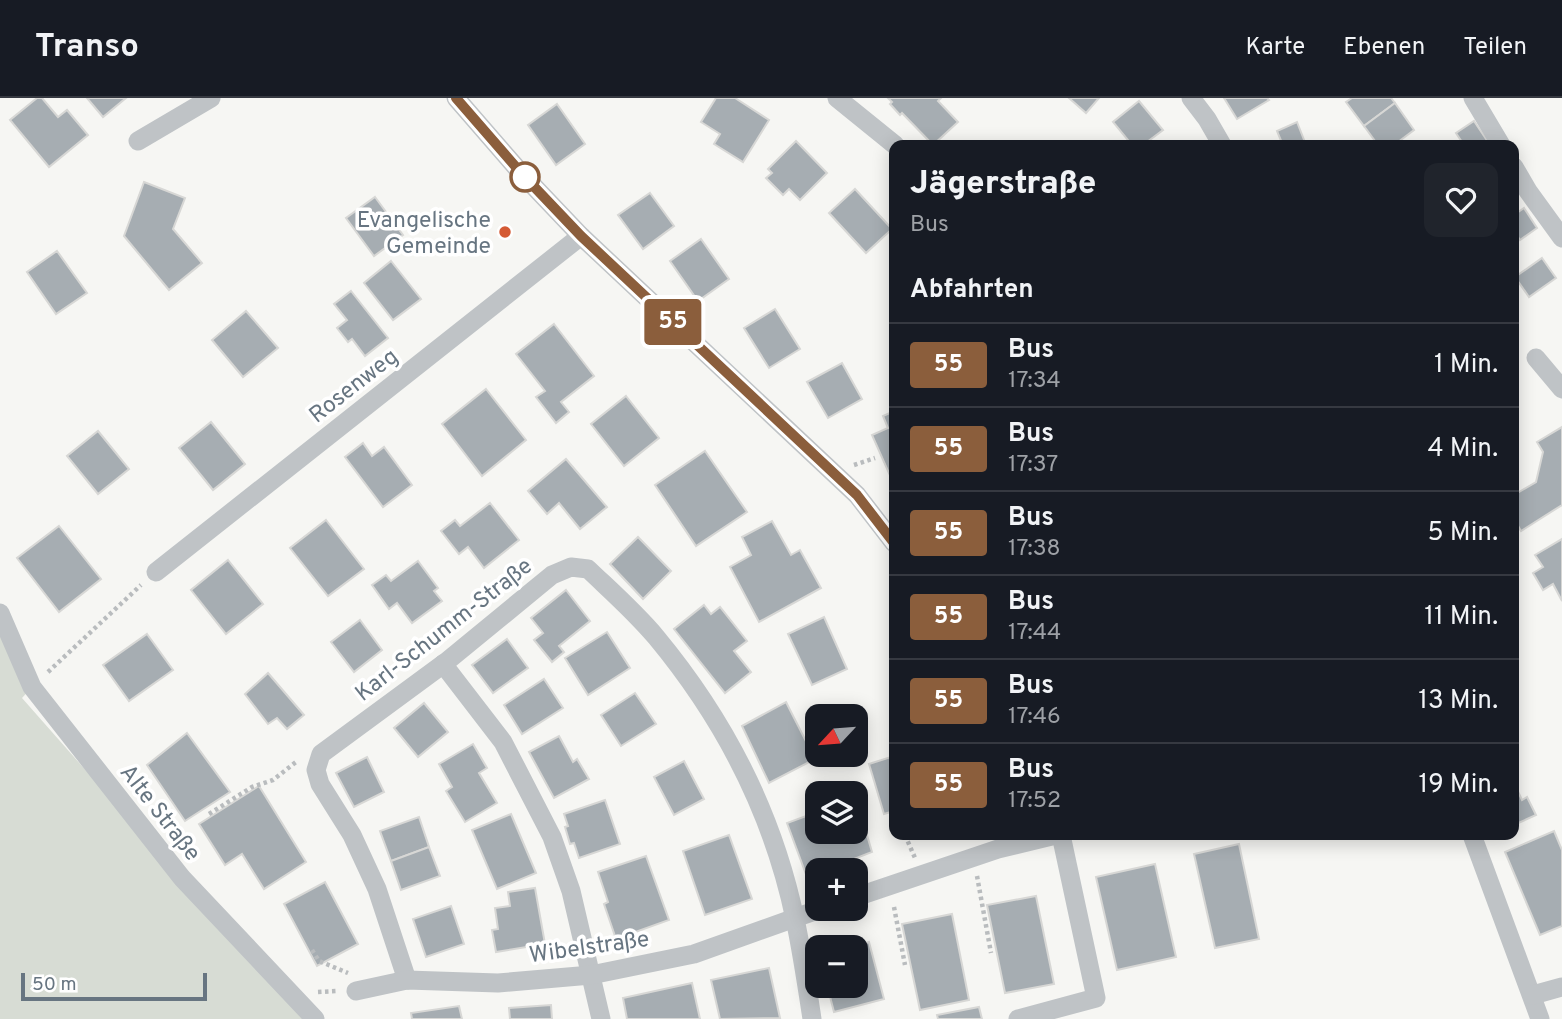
<!DOCTYPE html>
<html lang="de">
<head>
<meta charset="utf-8">
<style>
	:root { --surface:#171b24; --page:#20242c; --text:#f1f3f6; --muted:#9ea1a6; --line:#363941 }
	body { margin:0; font-family:Overpass,sans-serif; background:var(--page); color:var(--text); height:100vh; display:flex; flex-direction:column; font-size:26px; white-space:nowrap }
	* { box-sizing:border-box; margin:0 }
	p { font-size:23px; color:var(--muted) }
	.icon { flex:none; width:38px; height:38px; fill:none; stroke:currentColor; stroke-width:2; stroke-linecap:round; stroke-linejoin:round }
	.map { position:relative; flex:1; overflow:hidden }
	.drawer { position:absolute; left:889px; top:42px; width:630px; height:700px; display:flex; flex-direction:column; background:var(--surface); border-radius:14px; box-shadow:0 4px 18px #0003 }
	.drawer>* { flex:none }
	.badge { padding:0 14px; border-radius:5px; font-size:24px; line-height:46px }
	.needle { width:46px; rotate:244deg }
	.fabs { position:absolute; left:805px; top:606px; display:grid; gap:14px }
	.fabs a { display:grid; place-items:center; width:63px; height:63px; border-radius:14px; background:var(--surface); box-shadow:0 4px 18px #0003; font-size:35px }
	.scale { position:absolute; left:21px; bottom:18px; width:186px; box-sizing:border-box; padding-left:7px; border:4px solid #677581; border-top:0; font-size:19px; line-height:24px; white-space:nowrap; color:#677581; -webkit-text-stroke:5px #fff; paint-order:stroke }
	.map>.badge { position:absolute; translate:-50% -50%; box-shadow:0 0 0 4px #fff }
	h2 { padding:0 21px; font-size:26px; line-height:63px }
	.round { display:grid; place-items:center; flex:none; width:74px; height:74px; border-radius:14px; background:var(--page) }
	.overview { display:flex; align-items:center; justify-content:space-between; height:119px; padding:0 21px }
	h1 { font-size:33px; font-weight:800; line-height:52px }
	ul { padding:0; list-style:none }
	li { display:flex; align-items:center; gap:21px; height:84px; padding:0 21px; border-top:2px solid var(--line) }
	li div { flex:1 }
	li b { display:block; font-size:26px }
	li em { font-style:normal }
	li .badge { min-width:77px; font-weight:700; text-align:center }
	header { display:flex; align-items:center; gap:42px; box-sizing:border-box; height:98px; padding:0 35px; background:var(--surface); border-bottom:2px solid var(--line) }
	header strong { font-size:33px }
	nav { display:flex; gap:38px; margin-inline-start:auto; font-size:24px }
	.map>svg:first-child { display:block }
</style>
</head>
<body>
<header>
<strong>Transo</strong>
<nav><a>Karte</a><a>Ebenen</a><a>Teilen</a></nav>
</header>
<div class="map">
<svg width="1562" height="921" viewBox="0 0 1562 921">
	<rect width="100%" height="100%" fill="#f6f6f3"/>
	<polygon fill="#d7dcd4" points="0,515 32,589 22,600 305,921 0,921"/>
	<g fill="#a6adb2" stroke="#d7d7d5" stroke-width="2">
		<polygon points="37,0 42,0 58,19 67,12 88,37 49,69 10,22"/>
		<polygon points="87,0 126,0 103,19"/>
		<polygon points="716,0 735,0 769,22 743,64 714,46 720,36 701,24"/>
		<polygon points="888,0 941,0 938,3 958,24 933,47 902,15 900,17 890,6 892,4"/>
		<polygon points="1069,0 1099,0 1086,15"/>
		<polygon points="1224,0 1267,0 1269,2 1237,21"/>
		<polygon points="1352,0 1391,0 1395,5 1364,28 1346,4"/>
		<polygon points="1139,3 1163,32 1143,47 1132,47 1113,24"/>
		<polygon points="1395,5 1414,32 1394,47 1378,47 1364,28"/>
		<polygon points="557,6 585,46 556,67 528,27"/>
		<polygon points="1474,23 1490,47 1464,47 1456,35"/>
		<polygon points="1297,24 1306,47 1277,47 1282,45 1277,33"/>
		<polygon points="796,43 827,75 800,102 789,91 783,97 766,80 772,75 768,71"/>
		<polygon points="144,84 185,100 173,131 202,165 169,192 124,138"/>
		<polygon points="855,91 892,131 866,155 829,115"/>
		<polygon points="650,95 674,128 643,151 618,117"/>
		<polygon points="375,99 403,137 374,158 346,120"/>
		<polygon points="1524,110 1537,130 1520,142 1514,133 1514,117"/>
		<polygon points="701,141 729,181 698,203 670,163"/>
		<polygon points="57,153 87,195 56,216 27,174"/>
		<polygon points="1542,160 1556,180 1529,199 1515,179"/>
		<polygon points="391,163 421,201 393,222 364,185"/>
		<polygon points="351,193 388,240 365,258 352,241 348,244 337,230 347,222 334,206"/>
		<polygon points="775,211 800,251 769,270 744,230"/>
		<polygon points="246,213 278,250 243,279 212,242"/>
		<polygon points="554,226 594,278 561,304 569,314 556,325 536,299 545,293 516,256"/>
		<polygon points="842,265 862,301 828,320 807,284"/>
		<polygon points="486,291 526,342 482,378 442,326"/>
		<polygon points="626,298 659,340 624,368 591,326"/>
		<polygon points="894,313 894,381 892,382 872,337 888,330 883,318"/>
		<polygon points="211,324 245,366 213,392 179,350"/>
		<polygon points="1562,329 1562,407 1521,433 1514,421 1514,397 1536,384 1543,354 1537,344"/>
		<polygon points="98,333 129,371 98,396 67,358"/>
		<polygon points="363,345 372,358 384,349 412,387 383,409 345,359"/>
		<polygon points="705,353 747,414 696,448 655,387"/>
		<polygon points="566,361 607,409 580,431 559,405 547,416 528,393"/>
		<polygon points="490,405 519,442 484,470 468,449 459,456 441,433 455,422 460,428"/>
		<polygon points="326,422 364,471 328,498 290,450"/>
		<polygon points="772,423 791,457 800,452 821,490 759,524 730,469 751,457 742,439"/>
		<polygon points="59,428 101,481 59,514 17,460"/>
		<polygon points="638,439 671,473 643,501 610,466"/>
		<polygon points="1562,441 1562,503 1553,486 1543,492 1533,475 1543,469 1535,457"/>
		<polygon points="228,462 263,506 226,536 191,492"/>
		<polygon points="418,463 438,490 434,493 442,503 412,525 397,505 389,511 372,487 386,477 391,483"/>
		<polygon points="566,492 590,523 559,548 564,554 552,564 534,542 543,535 531,520"/>
		<polygon points="704,507 711,516 720,509 747,543 734,553 751,574 725,595 674,531"/>
		<polygon points="824,519 847,571 812,587 788,536"/>
		<polygon points="360,522 382,552 354,574 331,544"/>
		<polygon points="607,534 630,570 588,597 565,560"/>
		<polygon points="147,536 173,572 129,603 103,567"/>
		<polygon points="507,541 528,570 493,595 472,567"/>
		<polygon points="268,575 304,617 287,631 277,620 268,626 245,596"/>
		<polygon points="544,581 563,610 522,636 504,607"/>
		<polygon points="635,595 656,626 621,648 601,617"/>
		<polygon points="786,604 815,661 769,685 742,628"/>
		<polygon points="424,605 448,634 418,659 394,630"/>
		<polygon points="187,635 230,694 185,723 147,667"/>
		<polygon points="559,638 573,664 577,661 589,681 554,700 529,654"/>
		<polygon points="473,646 487,670 479,675 497,705 465,724 446,693 452,689 439,666"/>
		<polygon points="894,658 894,713 884,716 869,666"/>
		<polygon points="367,659 384,694 354,709 336,675"/>
		<polygon points="684,663 704,701 674,717 654,679"/>
		<polygon points="1514,685 1522,702 1527,699 1536,717 1514,727"/>
		<polygon points="259,688 306,764 264,791 242,756 225,767 199,726"/>
		<polygon points="856,700 872,754 826,772 817,772 817,775 807,779 787,725 817,714 817,733 856,733"/>
		<polygon points="605,702 620,746 579,760 574,745 570,746 565,729 568,728 564,716"/>
		<polygon points="511,716 536,775 497,791 472,732"/>
		<polygon points="419,719 429,749 391,763 380,733"/>
		<polygon points="1554,733 1562,752 1562,828 1540,837 1505,754"/>
		<polygon points="729,737 752,801 705,817 683,753"/>
		<polygon points="1239,746 1259,841 1215,850 1194,756"/>
		<polygon points="429,749 440,778 401,792 391,763"/>
		<polygon points="646,758 669,822 616,841 604,806 608,804 598,774"/>
		<polygon points="1155,766 1176,859 1117,872 1096,779"/>
		<polygon points="325,784 358,846 317,868 284,806"/>
		<polygon points="535,790 545,846 496,854 492,832 498,831 495,810 510,808 508,794"/>
		<polygon points="1036,798 1054,886 1005,895 987,807"/>
		<polygon points="451,808 464,846 426,859 413,821"/>
		<polygon points="952,816 969,902 920,912 902,826"/>
		<polygon points="869,844 884,901 834,914 827,887 856,887 856,849 850,849"/>
		<polygon points="769,870 780,920 720,921 711,882"/>
		<polygon points="692,885 700,921 627,921 623,900"/>
		<polygon points="551,907 552,921 510,921 509,910"/>
		<polygon points="459,908 462,921 412,921 411,915"/>
		<polygon points="979,909 982,921 938,921 937,917"/>
	</g>
	<g fill="none" stroke-linecap="round" stroke-linejoin="round">
		<g stroke="#b9bcbe" stroke-width="4.5" stroke-dasharray="3.5 3.5" stroke-linecap="butt">
			<polyline points="854,367 875,360"/>
			<polyline points="48,574 141,487"/>
			<polyline points="209,716 252,689 273,682 296,664"/>
			<polyline points="905,737 915,760"/>
			<polyline points="977,778 991,855"/>
			<polyline points="894,809 905,867"/>
			<polyline points="312,852 319,863 348,875"/>
			<polyline points="318,894 337,893"/>
		</g>
		<g stroke="#bfc3c6" stroke-width="19">
			<polyline points="456,0 522,76 581,138 857,397 894,445"/>
			<polyline points="837,0 895,47"/>
			<polyline points="1191,0 1207,21 1222,47"/>
			<polyline points="1473,0 1501,47"/>
			<polyline points="138,43 211,0"/>
			<polyline points="1514,69 1528,93 1562,140"/>
			<polyline points="1536,260 1562,291"/>
			<polyline points="156,474 581,138"/>
			<polyline points="0,515 32,589 182,780 315,921"/>
			<polyline points="443,566 503,644 552,739 571,793 601,921"/>
			<polyline points="1472,737 1540,921"/>
			<polyline points="856,799 998,751 1056,737"/>
			<path d="M 407,882 L 377,791 L 352,737 L 320,686 L 316,672 L 321,656 L 446,564 L 552,477 L 571,469 L 588,471 C 611,493 635,514 656,539 C 724,621 773,716 795,821 C 802,854 807,888 812,921"/>
			<polyline points="356,893 407,882 498,885 591,877 694,856 823,810"/>
			<polyline points="1533,897 1562,889"/>
			<polyline points="1018,921 1096,900 1061,737"/>
		</g>
	</g>
	<g fill="none" stroke-linecap="round" stroke-linejoin="round">
		<g stroke="#fff" stroke-width="16">
			<polyline id="line" points="456,0 522,76 581,138 857,397 894,445"/>
		</g>
		<use href="#line" stroke="#8b5e3c" stroke-width="10"/>
	</g>
	<circle fill="#fff" stroke="#8b5e3c" stroke-width="3.5" cx="525" cy="79" r="14"/>
	<circle fill="#d45a34" stroke="#fff" stroke-width="2.5" cx="505" cy="134" r="7"/>
	<g text-anchor="middle" stroke-width="7" stroke-linejoin="round" paint-order="stroke">
		<g font-size="23" fill="#677581" stroke="#fff" text-anchor="end">
			<text x="491" y="129">Evangelische<tspan x="491" dy="26">Gemeinde</tspan></text>
		</g>
		<g font-size="23" fill="#677581" stroke="#fff">
			<text transform="translate(353 287) rotate(-38)" y="8">Rosenweg</text>
			<text transform="translate(443 531) rotate(-38)" y="8">Karl-Schumm-Straße</text>
			<text transform="translate(161 714) rotate(52)" y="8">Alte Straße</text>
			<text transform="translate(589 848) rotate(-8)" y="8">Wibelstraße</text>
		</g>
	</g>
</svg>
<div class="fabs">
<a><svg class="needle" viewBox="-14 -14 28 28"><path d="M0-13l5 13h-10z" fill="#e53935"/><path d="M0 13l5-13h-10z" fill="#9ea1a6"/></svg></a>
<a><svg class="icon" aria-label="layers" viewBox="0 0 24 24"><path d="M12 4l9 5-9 5-9-5zM3 14l9 5 9-5"/></svg></a>
<a>+</a>
<a>−</a>
</div>
<div class="scale">50 m</div>
<b class="badge" style="left:673px;top:224px;background:#8b5e3c;color:#fff">55</b>
<section class="drawer">
<div class="overview"><div><h1>Jägerstraße</h1><p>Bus</p></div><a class="round"><svg class="icon" aria-label="heart" viewBox="0 0 24 24"><path d="M12 20l-8-8c-3-5 5-10 8-4 3-6 11-1 8 4z"/></svg></a></div>
<h2>Abfahrten</h2>
<ul>
<li><span class="badge" style="background:#8b5e3c;color:#fff">55</span><div><b>Bus</b><p>17:34</p></div><em>1 Min.</em></li>
<li><span class="badge" style="background:#8b5e3c;color:#fff">55</span><div><b>Bus</b><p>17:37</p></div><em>4 Min.</em></li>
<li><span class="badge" style="background:#8b5e3c;color:#fff">55</span><div><b>Bus</b><p>17:38</p></div><em>5 Min.</em></li>
<li><span class="badge" style="background:#8b5e3c;color:#fff">55</span><div><b>Bus</b><p>17:44</p></div><em>11 Min.</em></li>
<li><span class="badge" style="background:#8b5e3c;color:#fff">55</span><div><b>Bus</b><p>17:46</p></div><em>13 Min.</em></li>
<li><span class="badge" style="background:#8b5e3c;color:#fff">55</span><div><b>Bus</b><p>17:52</p></div><em>19 Min.</em></li>
</ul>
</section>
</div>
</body>
</html>
